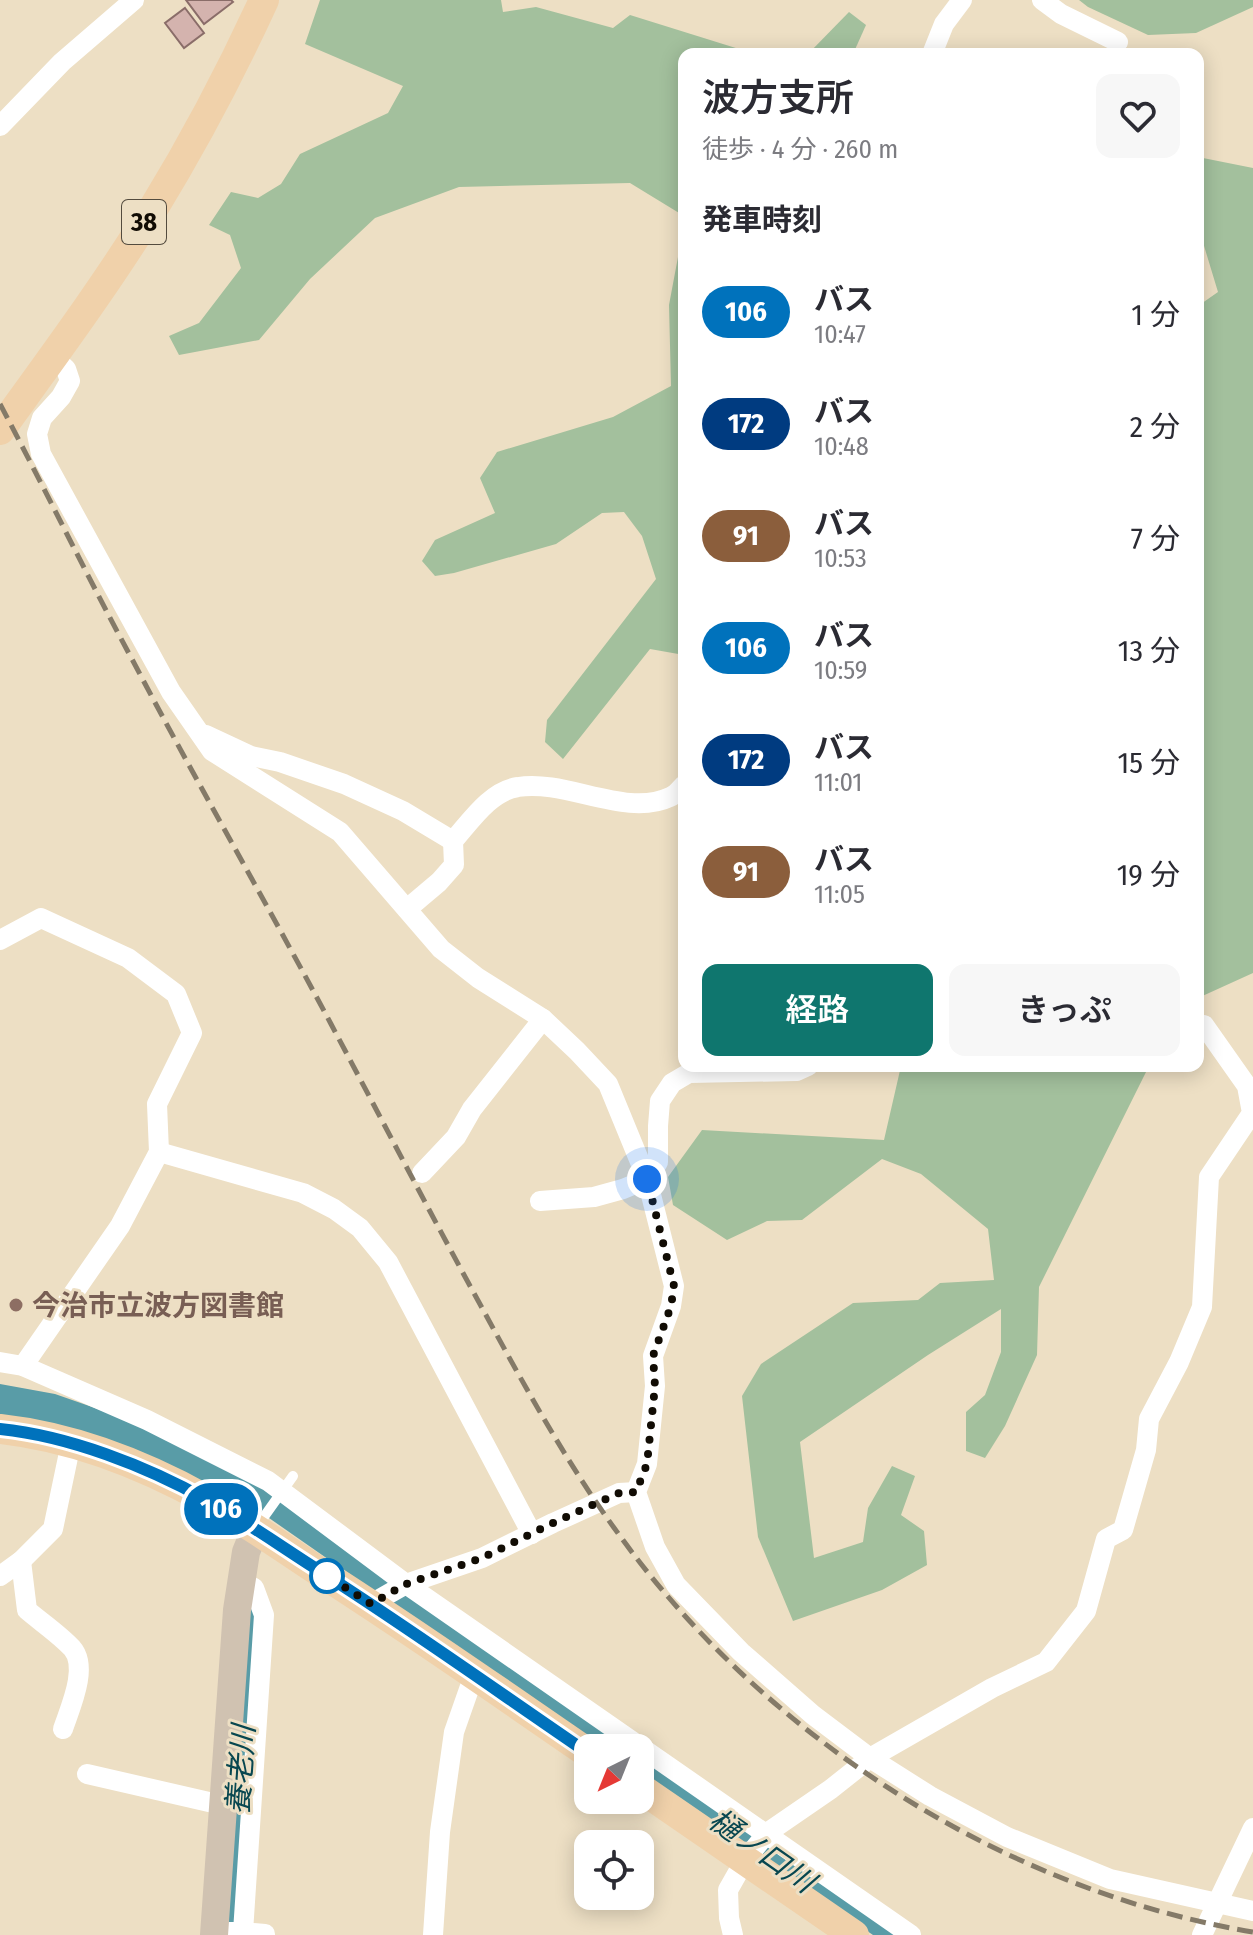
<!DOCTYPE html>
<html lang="ja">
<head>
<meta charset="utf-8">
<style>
	:root { --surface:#fff; --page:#f7f7f7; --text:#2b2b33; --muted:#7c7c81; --accent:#0f766e }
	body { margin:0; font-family:"Fira Sans Condensed","Noto Sans JP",sans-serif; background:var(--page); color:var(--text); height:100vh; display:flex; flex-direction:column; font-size:30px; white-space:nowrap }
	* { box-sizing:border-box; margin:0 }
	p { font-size:26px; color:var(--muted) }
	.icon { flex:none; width:44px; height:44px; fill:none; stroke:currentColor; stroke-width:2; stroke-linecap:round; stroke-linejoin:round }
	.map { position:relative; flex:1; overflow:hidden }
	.sheet { position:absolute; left:678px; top:48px; width:526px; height:1024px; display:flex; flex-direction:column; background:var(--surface); border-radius:16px; box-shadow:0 4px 20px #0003 }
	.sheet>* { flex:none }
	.badge { padding:0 16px; border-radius:26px; font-size:28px; line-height:52px }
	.needle { width:52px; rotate:223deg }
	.controls { position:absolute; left:574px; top:1734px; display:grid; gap:16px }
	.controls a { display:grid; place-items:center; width:80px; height:80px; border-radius:16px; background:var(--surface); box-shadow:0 4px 20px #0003; font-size:40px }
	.you { position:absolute; width:40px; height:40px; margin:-20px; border:6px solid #fff; border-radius:50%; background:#1a73e8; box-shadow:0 0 0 12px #1a73e833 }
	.map>.badge { position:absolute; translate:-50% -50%; box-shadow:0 0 0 4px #fff }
	h2 { padding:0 24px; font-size:30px; line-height:72px }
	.round { display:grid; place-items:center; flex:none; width:84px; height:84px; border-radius:16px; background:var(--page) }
	.headline { display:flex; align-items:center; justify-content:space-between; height:136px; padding:0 24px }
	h1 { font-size:38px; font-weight:600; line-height:60px }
	.action { display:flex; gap:16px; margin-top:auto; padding:16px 24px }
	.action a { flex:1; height:92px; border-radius:16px; background:var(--accent); color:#fff; font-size:32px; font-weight:600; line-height:92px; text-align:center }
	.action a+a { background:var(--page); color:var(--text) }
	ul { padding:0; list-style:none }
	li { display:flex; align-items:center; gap:24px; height:112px; padding:0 24px }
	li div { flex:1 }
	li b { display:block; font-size:30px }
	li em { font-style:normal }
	li .badge { min-width:88px; font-weight:700; text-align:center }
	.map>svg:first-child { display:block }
</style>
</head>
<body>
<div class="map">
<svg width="1253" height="1935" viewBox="0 0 1253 1935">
	<rect width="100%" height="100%" fill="#eddfc4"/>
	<g fill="#a3c09d">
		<polygon points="320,0 501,0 503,12 536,7 613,28 630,15 755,54 684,54 684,216 630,183 459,187 375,218 310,279 259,340 179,355 169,336 199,323 241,268 230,235 209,225 231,192 258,198 281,184 300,154 388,113 403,86 305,44"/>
		<polygon points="1079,0 1253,0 1253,7 1196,33 1148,35 1088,7"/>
		<polygon points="849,12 866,25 853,54 808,54"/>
		<polygon points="1198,157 1253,168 1253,973 1198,998 1198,306 1218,292 1198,226"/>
		<polygon points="684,225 684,655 650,649 563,759 545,742 547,720 656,579 642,536 624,512 602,513 556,544 454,573 435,576 422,561 435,540 495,513 480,478 497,452 613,417 671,386 669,305"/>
		<polygon points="901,1066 1149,1066 1039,1287 1037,1355 1005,1426 985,1458 966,1451 966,1412 985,1395 1001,1352 1001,1309 928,1355 800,1442 814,1558 863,1542 868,1508 892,1466 915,1476 901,1515 924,1531 927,1565 882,1590 793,1621 758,1537 742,1396 761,1364 853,1303 918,1300 940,1283 994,1280 988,1229 921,1174 882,1159 802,1220 767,1221 727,1240 673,1205 668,1177 702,1130 884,1140"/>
	</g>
	<g fill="#599ca7">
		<polygon points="0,1384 55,1394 115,1415 236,1469 631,1748 599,1748 259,1511 187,1475 0,1416"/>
		<polygon points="640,1754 907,1935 873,1935 640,1776"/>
	</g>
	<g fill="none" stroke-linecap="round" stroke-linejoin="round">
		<polyline stroke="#599ca7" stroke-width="30" points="230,1935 247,1707 252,1606"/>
	</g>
	<g fill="#d4b3ae" stroke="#8a6d69" stroke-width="2">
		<polygon points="186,0 231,0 233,2 204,24"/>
		<polygon points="185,8 204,33 184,48 165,23"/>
	</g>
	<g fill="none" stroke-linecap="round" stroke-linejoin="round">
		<polyline stroke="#fff" stroke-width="10" points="256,1528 293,1476"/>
		<g stroke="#fff" stroke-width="20">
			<polyline points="1042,0 1061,14 1118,42"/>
			<polyline points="932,54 944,24 962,0"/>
			<polyline points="0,126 62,62 134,0"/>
			<polyline points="52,356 66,369 70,381 61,397 42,418 37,434 41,454 171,692 212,751 340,832 441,949 478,978 543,1019 577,1051 608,1084 647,1179 674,1286 671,1306 653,1356 655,1386 647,1464 636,1492 655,1547 676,1585 741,1652 813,1715 870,1758 930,1796 1007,1837 1110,1879 1253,1911"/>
			<path d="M 206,735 L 251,756 L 280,762 L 344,784 L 403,811 L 453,841 C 470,822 490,791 518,787 C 566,779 626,818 670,797 C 676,795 680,789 684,785"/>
			<polyline points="407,909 439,882 454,865 453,841"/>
			<polyline points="0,940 41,918 128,958 176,994 192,1033 157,1104 159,1152 120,1226 23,1366"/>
			<polyline points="159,1152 303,1193 334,1209 360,1228 388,1262 532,1534"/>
			<polyline points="422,1173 456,1137 472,1109 543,1019"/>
			<polyline points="540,1201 594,1197 623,1189 647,1179 658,1162 658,1126 660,1101 672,1083 689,1073 797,1071 808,1066"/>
			<polyline points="0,1362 23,1366 147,1420 268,1481 406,1584 911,1935"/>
			<path d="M 21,1561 L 27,1610 C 41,1622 59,1634 72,1648 C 89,1667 70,1708 63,1729"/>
			<polyline points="0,1576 21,1561 53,1529 71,1443"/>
			<polyline points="371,1604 406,1584 482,1558 553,1523 619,1493 636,1492"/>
			<polyline points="87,1774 222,1805"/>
			<polyline points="214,1932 243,1932 264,1615 254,1588 242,1582"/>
			<polyline points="243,1935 243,1932 265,1934"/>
			<polyline points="433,1935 440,1832 454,1732 474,1675"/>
			<polyline points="733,1935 729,1918 728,1890 745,1860 767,1833 831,1789 870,1758 992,1688 1046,1662 1086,1611 1106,1539 1123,1530 1146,1450 1149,1419 1179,1362 1202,1307 1209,1177 1252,1113 1247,1086 1204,1025"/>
			<polyline points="1202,1935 1253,1828"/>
		</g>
		<polyline stroke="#d0c2b1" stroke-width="28" points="214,1935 237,1610 246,1552 255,1530"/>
		<g stroke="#f0d1aa" stroke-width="30">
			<path d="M 0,430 C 52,358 106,285 153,209 C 194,142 231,72 264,0"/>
			<path d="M 0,1429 C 72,1437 144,1465 207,1500 C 246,1521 283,1548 320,1572 C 411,1630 499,1692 588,1753"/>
			<polyline points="640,1788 854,1935"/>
		</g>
		<path stroke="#847a68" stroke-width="5" stroke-dasharray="16 8" stroke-linecap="butt" d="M 0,404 C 45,489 87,576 133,661 C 197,783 266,902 331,1024 C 381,1118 430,1213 481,1306 C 524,1385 567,1464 620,1536 C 767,1739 1006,1891 1253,1932"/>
	</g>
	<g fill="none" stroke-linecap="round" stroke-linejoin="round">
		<g stroke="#fff" stroke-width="18">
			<path id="line" d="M 0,1429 C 69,1436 146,1466 207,1500 C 244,1520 279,1545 315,1568 C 408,1627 497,1691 588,1753"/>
		</g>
		<use href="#line" stroke="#0072bc" stroke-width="12"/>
		<polyline stroke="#110c04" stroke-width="8" stroke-dasharray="0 14.4" points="327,1576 324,1574 371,1604 406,1584 482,1558 553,1523 619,1493 636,1492 647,1464 655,1386 653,1356 671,1306 674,1286 647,1179"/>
	</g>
	<circle fill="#8d6e63" stroke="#eddfc4" stroke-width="3" cx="16" cy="1305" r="8"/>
	<circle fill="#fff" stroke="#0072bc" stroke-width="4" cx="327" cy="1576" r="16"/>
	<g text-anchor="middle" stroke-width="6" stroke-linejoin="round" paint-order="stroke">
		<rect fill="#eddfc4" stroke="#534b3e" stroke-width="2" x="122" y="200" width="44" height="44" rx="6"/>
		<g font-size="26" font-weight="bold" fill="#110c04">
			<text x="144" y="231">38</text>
		</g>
		<g font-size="28" font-weight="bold" fill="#785e54" stroke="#eddfc4" text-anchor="start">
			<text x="32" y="1315">今治市立波方図書館</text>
		</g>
		<g font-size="30" font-style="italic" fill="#084750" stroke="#eddfc4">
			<text transform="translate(241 1770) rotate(-86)" y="10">養老川</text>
			<text transform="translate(762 1851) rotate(35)" y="10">樋ノ口川</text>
		</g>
	</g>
</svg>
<div class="controls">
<a><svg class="needle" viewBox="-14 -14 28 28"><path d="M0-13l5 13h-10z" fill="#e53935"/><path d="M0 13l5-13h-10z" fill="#7c7c81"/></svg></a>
<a><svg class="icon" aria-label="locate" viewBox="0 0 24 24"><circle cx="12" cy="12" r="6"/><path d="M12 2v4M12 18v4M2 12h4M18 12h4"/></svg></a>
</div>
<div class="you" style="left:647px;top:1179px"></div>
<b class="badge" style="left:221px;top:1509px;background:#0072bc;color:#fff">106</b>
<section class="sheet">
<div class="headline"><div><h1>波方支所</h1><p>徒歩 · 4 分 · 260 m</p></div><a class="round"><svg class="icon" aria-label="heart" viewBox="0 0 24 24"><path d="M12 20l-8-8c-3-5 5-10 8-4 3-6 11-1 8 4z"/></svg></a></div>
<h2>発車時刻</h2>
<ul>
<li><span class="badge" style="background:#0072bc;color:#fff">106</span><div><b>バス</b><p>10:47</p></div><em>1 分</em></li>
<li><span class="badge" style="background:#003b80;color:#fff">172</span><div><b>バス</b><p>10:48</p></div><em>2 分</em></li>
<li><span class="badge" style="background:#8b5e3c;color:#fff">91</span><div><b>バス</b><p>10:53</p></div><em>7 分</em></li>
<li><span class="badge" style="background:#0072bc;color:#fff">106</span><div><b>バス</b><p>10:59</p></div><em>13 分</em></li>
<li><span class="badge" style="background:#003b80;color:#fff">172</span><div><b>バス</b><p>11:01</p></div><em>15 分</em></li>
<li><span class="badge" style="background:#8b5e3c;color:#fff">91</span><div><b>バス</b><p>11:05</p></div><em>19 分</em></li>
</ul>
<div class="action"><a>経路</a><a>きっぷ</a></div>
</section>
</div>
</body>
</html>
